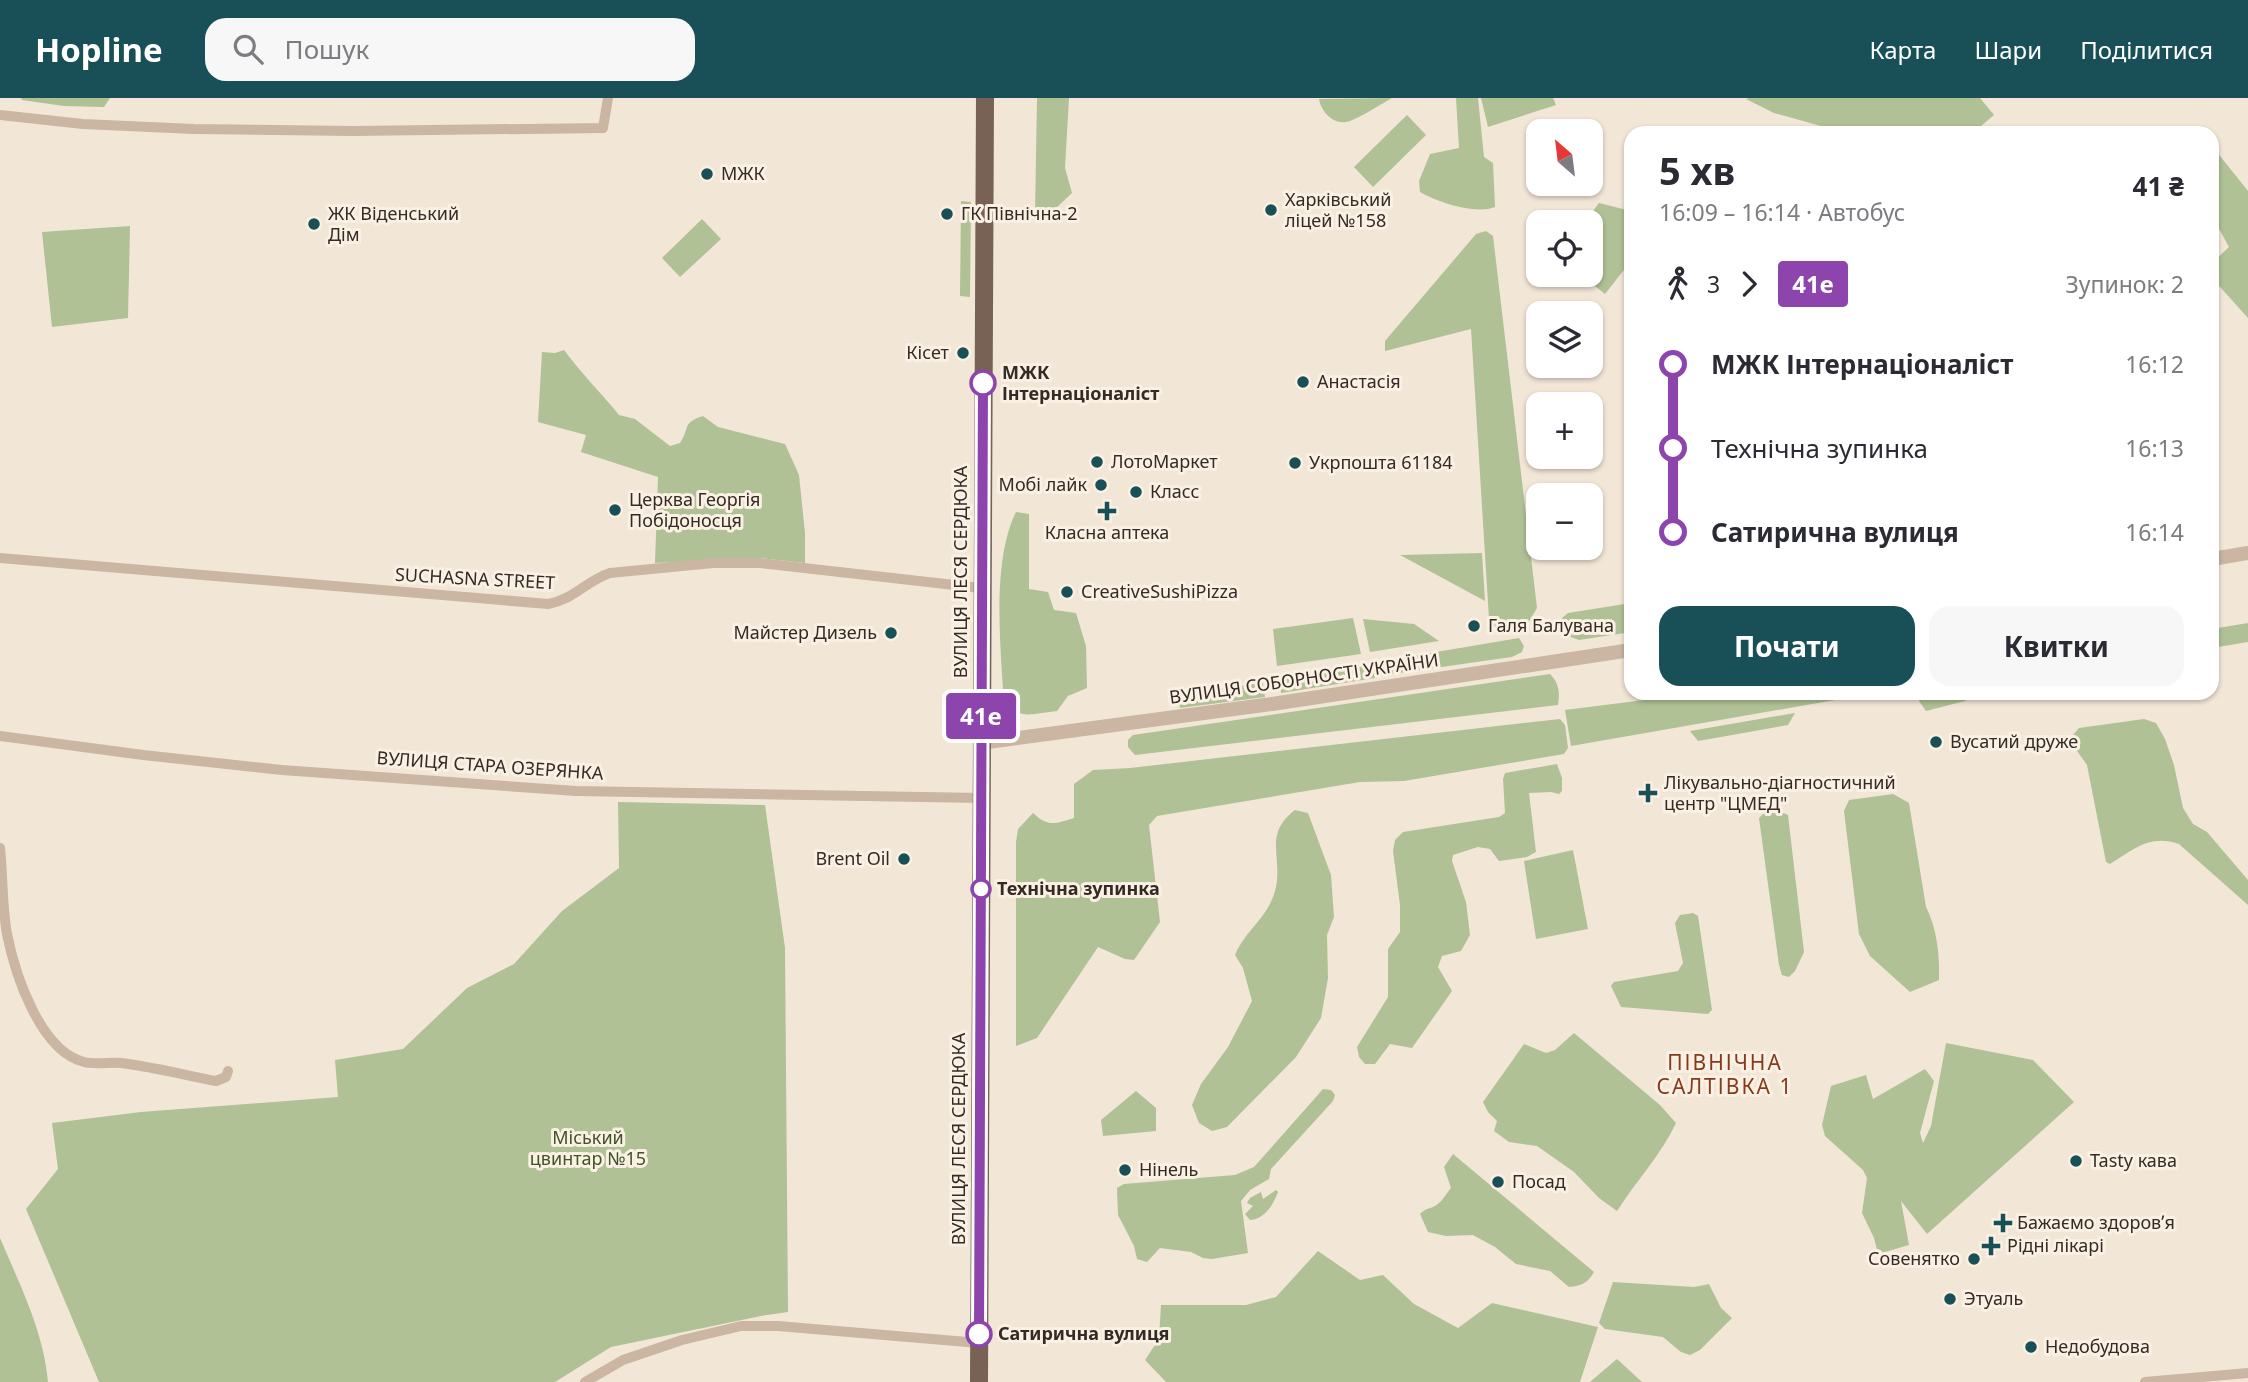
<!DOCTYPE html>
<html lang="uk">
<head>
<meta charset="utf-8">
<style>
	:root { --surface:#fff; --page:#f7f7f7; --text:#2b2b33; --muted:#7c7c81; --accent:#195057 }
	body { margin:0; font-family:"Noto Sans",sans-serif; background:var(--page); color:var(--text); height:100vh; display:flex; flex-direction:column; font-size:26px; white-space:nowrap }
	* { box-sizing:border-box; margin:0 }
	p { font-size:23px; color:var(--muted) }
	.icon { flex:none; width:38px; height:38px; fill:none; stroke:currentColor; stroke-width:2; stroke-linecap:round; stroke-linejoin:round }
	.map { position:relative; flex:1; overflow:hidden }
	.panel { position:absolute; left:1624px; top:28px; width:595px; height:574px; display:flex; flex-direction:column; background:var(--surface); border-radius:21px; box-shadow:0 2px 5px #0004 }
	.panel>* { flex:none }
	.badge { padding:0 14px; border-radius:5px; font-size:24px; line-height:46px }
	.needle { width:46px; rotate:332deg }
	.tools { position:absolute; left:1526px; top:21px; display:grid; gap:14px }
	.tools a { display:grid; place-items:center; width:77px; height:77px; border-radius:14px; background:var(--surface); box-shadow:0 2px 5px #0004; font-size:35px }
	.map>.badge { position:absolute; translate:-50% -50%; box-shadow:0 0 0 4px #fff }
	.legs { display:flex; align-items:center; gap:10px; height:77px; padding:0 35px; font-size:23px }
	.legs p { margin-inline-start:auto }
	.head { display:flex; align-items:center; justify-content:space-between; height:119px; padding:0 35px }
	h1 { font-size:38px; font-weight:700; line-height:52px }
	.button { display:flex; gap:14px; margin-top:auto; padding:14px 35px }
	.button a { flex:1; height:80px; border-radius:21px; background:var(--accent); color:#fff; font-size:28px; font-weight:700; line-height:80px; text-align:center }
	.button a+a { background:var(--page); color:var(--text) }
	ul { padding:0 35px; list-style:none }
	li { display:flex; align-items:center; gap:24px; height:84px; font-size:26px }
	li i { display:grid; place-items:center; width:10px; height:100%; margin:0 9px; background:currentColor }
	li i::after { content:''; width:18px; height:18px; margin:-9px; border:5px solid; border-radius:50%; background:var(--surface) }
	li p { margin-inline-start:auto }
	li:first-child i { background:linear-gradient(#0000 50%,currentColor 0) }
	li:last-child i { background:linear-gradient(currentColor 50%,#0000 0) }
	header { display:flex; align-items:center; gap:42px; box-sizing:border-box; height:98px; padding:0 35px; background:var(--accent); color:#fff }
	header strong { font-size:33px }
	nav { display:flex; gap:38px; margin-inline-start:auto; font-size:24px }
	.search { width:490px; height:63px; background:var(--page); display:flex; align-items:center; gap:18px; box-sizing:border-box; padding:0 24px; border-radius:21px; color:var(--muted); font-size:26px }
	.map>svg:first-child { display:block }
</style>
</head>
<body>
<header>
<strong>Hopline</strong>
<div class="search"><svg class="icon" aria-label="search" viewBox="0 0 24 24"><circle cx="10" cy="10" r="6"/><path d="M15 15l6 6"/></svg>Пошук</div>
<nav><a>Карта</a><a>Шари</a><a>Поділитися</a></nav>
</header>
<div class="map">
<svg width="2248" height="1284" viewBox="0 0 2248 1284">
	<rect width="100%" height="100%" fill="#f2e6d7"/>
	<g fill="#b0c196">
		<polygon points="21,0 110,0 104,9 64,8 22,2"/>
		<polygon points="1037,0 1069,0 1065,70 1072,95 1055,111 1035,116"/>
		<path d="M 1392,0 C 1383,5 1355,23 1346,24 C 1332,26 1321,13 1319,1 Z"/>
		<path d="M 1456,0 L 1478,0 L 1484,59 L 1493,65 L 1495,109 C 1476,117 1437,104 1420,94 L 1419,83 L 1430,56 L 1459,50 Z"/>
		<polygon points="1481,0 1553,0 1556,7 1488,29"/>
		<polygon points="1749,0 1980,0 1994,17 1973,35 1846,35 1774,15 1746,1"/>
		<polygon points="1407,17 1426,37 1373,89 1354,69"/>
		<polygon points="2212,48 2248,93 2248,220 2212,180 2212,165 2229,149 2212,118"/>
		<polygon points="961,103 971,104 970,199 960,198"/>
		<polygon points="1599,105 1631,113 1631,163 1605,196 1581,177 1591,177 1591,124 1585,124"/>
		<polygon points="702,121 721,141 680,179 662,160"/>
		<polygon points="130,128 128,220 52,229 42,134"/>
		<polygon points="1486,133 1493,138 1537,510 1527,527 1496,531 1489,521 1471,231 1385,253 1385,243 1476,136"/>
		<path d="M 564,252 C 581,275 601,295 619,317 L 635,321 L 670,348 L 680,345 C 690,331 681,325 703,318 L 718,329 L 785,346 L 799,377 L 805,435 L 805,465 L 760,460 L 655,465 L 658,379 L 581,354 L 586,337 L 538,324 L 542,254 L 555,255 Z"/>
		<path d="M 1016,414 L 1029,416 L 1029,491 L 1048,494 L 1054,512 L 1076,515 L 1086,548 L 1087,590 L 1068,598 L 1057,613 C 1036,615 1021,622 1004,607 C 1001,552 991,464 1016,414 Z"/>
		<polygon points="1482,455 1485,503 1400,457"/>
		<polygon points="1631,505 1631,534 1579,542 1565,537 1562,520 1568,515"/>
		<polygon points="1353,520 1361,556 1277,568 1273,531"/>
		<polygon points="1363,521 1414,526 1439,543 1370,554"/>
		<polygon points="2248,525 2248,544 2212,550 2212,531"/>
		<polygon points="1519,540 1524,548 1522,554 1512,559 1385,577 1382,573 1383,563"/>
		<polygon points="1376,566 1377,574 1375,580 1281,595 1280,582"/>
		<path d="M 1550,576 C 1559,585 1560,595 1558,607 L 1135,657 L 1128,649 L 1128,642 L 1133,637 Z"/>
		<polygon points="1263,585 1265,599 1180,610 1177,596"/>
		<polygon points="1700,595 1875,595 1571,648 1565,612"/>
		<polygon points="1930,595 1974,595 1965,603 1926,613 1919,603 1922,597"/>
		<polygon points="1795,615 1788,627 1698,643 1690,633"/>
		<path d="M 1560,621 L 1565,627 L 1568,650 L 1564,656 L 1404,683 L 1360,684 L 1157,718 L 1149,727 L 1160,824 L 1134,862 L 1125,861 L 1098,849 L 1037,940 L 1016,948 L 1016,744 L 1018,731 L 1033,715 C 1048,729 1055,726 1074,720 L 1074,686 L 1093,672 L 1130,670 Z"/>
		<path d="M 2144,621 L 2156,625 L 2165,641 L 2174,667 L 2183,710 L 2193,726 L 2207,734 L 2248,782 L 2248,807 L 2179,746 C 2150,736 2134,751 2110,766 L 2106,764 L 2087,667 L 2075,650 L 2073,637 L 2079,630 Z"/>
		<polygon points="1557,666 1562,680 1562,693 1559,696 1551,694 1529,695 1536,754 1527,759 1499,763 1490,751 1478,749 1453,757 1452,763 1466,804 1470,837 1461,853 1442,858 1438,869 1452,893 1412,950 1390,946 1375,966 1365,966 1359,959 1357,949 1388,899 1388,851 1400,834 1400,807 1393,753 1395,742 1403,734 1499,719 1505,715 1503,681 1505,675"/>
		<path d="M 1893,696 L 1909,705 L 1926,809 C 1937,830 1940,859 1939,882 L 1910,894 L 1870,858 L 1859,836 L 1844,713 L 1849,702 Z"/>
		<polygon points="618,704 765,707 785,850 788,1214 761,1218 611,1249 555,1284 99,1284 26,1111 58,1071 52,1025 141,1014 338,999 335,962 403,951 467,890 514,866 562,813 619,770"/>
		<path d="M 1295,712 L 1308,715 L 1331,777 L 1334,819 L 1327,837 L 1328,880 L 1321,920 L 1296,959 L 1227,1029 L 1212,1033 L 1199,1025 L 1192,1007 L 1201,986 L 1228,949 L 1252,903 L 1243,870 L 1235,857 C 1246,831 1267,821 1275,793 C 1284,760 1262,737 1295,712 Z"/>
		<polygon points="1781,714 1788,717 1804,854 1795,873 1789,879 1782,877 1779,867 1759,720 1763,716"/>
		<polygon points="1573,752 1588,831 1536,841 1524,763"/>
		<polygon points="1693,815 1698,818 1712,912 1708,916 1621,909 1611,888 1614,884 1678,873 1683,865 1675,825 1680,817"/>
		<path d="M 1574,935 L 1660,1007 L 1676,1025 C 1661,1057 1636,1083 1617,1113 L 1599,1100 L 1574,1074 L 1537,1048 L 1509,1044 L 1494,1033 L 1497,1023 L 1488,1014 L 1483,1004 L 1524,946 L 1546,955 L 1555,952 Z"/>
		<polygon points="1946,945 2033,962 2074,1004 1927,1136 1901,1103 1909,1147 1878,1156 1874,1140 1862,1115 1867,1080 1863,1072 1825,1038 1822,1027 1831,988 1866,977 1873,1001 1925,971 1934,983 1920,1035 1923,1045 1931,1028"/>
		<polygon points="1323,991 1331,992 1335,997 1333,1003 1271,1071 1269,1081 1250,1092 1241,1103 1248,1155 1212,1161 1203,1160 1191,1154 1160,1150 1147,1164 1137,1161 1134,1148 1118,1117 1117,1090 1124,1086 1235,1077 1254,1069"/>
		<polygon points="1136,993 1156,1010 1156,1033 1103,1038 1101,1022"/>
		<path d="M 1453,1056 L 1594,1174 C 1588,1185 1581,1188 1569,1189 L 1550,1173 L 1516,1166 L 1495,1149 L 1473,1137 L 1446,1138 L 1428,1134 L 1420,1116 C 1426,1110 1429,1111 1435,1108 C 1442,1104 1446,1096 1451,1090 L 1444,1069 Z"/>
		<path d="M 1276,1092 L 1278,1094 C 1273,1107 1265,1121 1250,1122 L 1245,1116 L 1253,1108 L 1247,1105 L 1250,1100 L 1261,1094 L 1263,1101 Z"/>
		<path d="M 0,1140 C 19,1185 44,1234 48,1284 L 0,1284 Z"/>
		<polygon points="1318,1153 1360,1182 1383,1177 1414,1206 1458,1230 1492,1205 1598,1229 1580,1284 1166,1284 1145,1262 1159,1241 1161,1207 1246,1207 1276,1199"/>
		<polygon points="1613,1184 1694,1189 1709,1186 1721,1210 1732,1220 1700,1252 1690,1257 1681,1254 1663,1239 1605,1231 1599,1225"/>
		<polygon points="1617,1261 1642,1284 1590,1284"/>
	</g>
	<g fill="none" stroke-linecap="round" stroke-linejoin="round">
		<g stroke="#cab6a2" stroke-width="10">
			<polyline points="0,17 83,26 194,31 353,33 603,30 608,0"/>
			<path d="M 0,460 L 548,506 C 575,501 586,483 610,475 L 713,465 L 760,465 L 981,490"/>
			<polyline points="0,638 143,657 282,672 576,693 981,700"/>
			<path d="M 0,750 C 3,778 2,808 7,836 C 15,876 40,953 84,964 C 96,967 109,964 121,965 C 153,969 185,977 216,983 L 226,979 L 228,973"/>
			<polyline points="585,1284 623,1262 682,1242 741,1228 778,1228 979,1245"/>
			<polyline points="2145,1284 2248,1275"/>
		</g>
		<g stroke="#cab6a2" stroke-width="14">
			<polyline points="2212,461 2248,455"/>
			<polyline points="981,645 1272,606 1631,552"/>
		</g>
		<polyline stroke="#776255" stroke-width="18" points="979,1284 985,0"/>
	</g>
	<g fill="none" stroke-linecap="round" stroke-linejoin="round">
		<g stroke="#fff" stroke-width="16">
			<polyline id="line-1" points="979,1236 983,285"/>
		</g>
		<use href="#line-1" stroke="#8e44ad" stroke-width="10"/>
	</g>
	<g fill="#195057" stroke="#faf0e3" stroke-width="2.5">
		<circle cx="707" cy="76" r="7"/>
		<circle cx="1271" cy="112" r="7"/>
		<circle cx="947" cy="116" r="7"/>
		<circle cx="314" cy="126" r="7"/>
		<circle cx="963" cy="255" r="7"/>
		<circle cx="1303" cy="284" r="7"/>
		<circle cx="1097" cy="364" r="7"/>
		<circle cx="1295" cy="365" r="7"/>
		<circle cx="1101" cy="387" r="7"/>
		<circle cx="1136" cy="394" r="7"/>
		<circle cx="615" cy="412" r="7"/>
		<path d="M1103.5 402.5h7v7h7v7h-7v7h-7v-7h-7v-7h7z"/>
		<circle cx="1067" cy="494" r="7"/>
		<circle cx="1474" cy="528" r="7"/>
		<circle cx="891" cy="535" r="7"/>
		<circle cx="1936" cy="644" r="7"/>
		<path d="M1644.5 684.5h7v7h7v7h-7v7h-7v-7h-7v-7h7z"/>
		<circle cx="904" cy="761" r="7"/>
		<circle cx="2076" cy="1063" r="7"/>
		<circle cx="1125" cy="1072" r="7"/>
		<circle cx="1498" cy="1084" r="7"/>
		<path d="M1999.5 1114.5h7v7h7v7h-7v7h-7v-7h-7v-7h7z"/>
		<path d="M1987.5 1137.5h7v7h7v7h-7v7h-7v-7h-7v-7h7z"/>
		<circle cx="1974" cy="1161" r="7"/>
		<circle cx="1950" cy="1201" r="7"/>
		<circle cx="2031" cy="1249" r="7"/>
	</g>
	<g fill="#fff" stroke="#8e44ad" stroke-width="3.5">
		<circle cx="983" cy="285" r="12"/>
		<circle cx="981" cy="791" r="9"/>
		<circle cx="979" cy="1236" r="12"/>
	</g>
	<g text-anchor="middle" stroke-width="6" stroke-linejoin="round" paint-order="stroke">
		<g font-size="18" fill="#342b25" stroke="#faf0e3" text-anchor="start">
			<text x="721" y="82">МЖК</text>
			<text x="1285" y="108">Харківський<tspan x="1285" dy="21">ліцей №158</tspan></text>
			<text x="328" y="122">ЖК Віденський<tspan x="328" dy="21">Дім</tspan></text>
			<text x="961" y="122">ГК Північна-2</text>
			<text x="949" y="261" text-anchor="end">Кісет</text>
			<text x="1317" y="290">Анастасія</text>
			<text x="1111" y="370">ЛотоМаркет</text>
			<text x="1309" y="371">Укрпошта 61184</text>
			<text x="1087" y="393" text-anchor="end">Мобі лайк</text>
			<text x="1150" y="400">Класс</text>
			<text x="629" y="408">Церква Георгія<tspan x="629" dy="21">Побідоносця</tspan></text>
			<text x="1107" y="441" text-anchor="middle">Класна аптека</text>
			<text x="1081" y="500">CreativeSushiPizza</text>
			<text x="1488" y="534">Галя Балувана</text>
			<text x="877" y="541" text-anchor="end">Майстер Дизель</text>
			<text x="1950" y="650">Вусатий друже</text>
			<text x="1664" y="691">Лікувально-діагностичний<tspan x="1664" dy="21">центр "ЦМЕД"</tspan></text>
			<text x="890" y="767" text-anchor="end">Brent Oil</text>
			<text x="2090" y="1069">Tasty кава</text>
			<text x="1139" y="1078">Нінель</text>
			<text x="1512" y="1090">Посад</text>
			<text x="2017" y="1131">Бажаємо здоровʼя</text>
			<text x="2007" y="1154">Рідні лікарі</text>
			<text x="1960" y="1167" text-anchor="end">Совенятко</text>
			<text x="1964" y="1207">Этуаль</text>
			<text x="2045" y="1255">Недобудова</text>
		</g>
		<g font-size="18" font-weight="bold" fill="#342b25" stroke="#faf0e3" text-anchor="start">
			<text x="1002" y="281">МЖК<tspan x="1002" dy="21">Інтернаціоналіст</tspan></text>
			<text x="997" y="797">Технічна зупинка</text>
			<text x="998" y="1242">Сатирична вулиця</text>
		</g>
		<g font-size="18" fill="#342b25" stroke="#faf0e3">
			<text transform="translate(961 474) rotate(-90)" y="6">ВУЛИЦЯ ЛЕСЯ СЕРДЮКА</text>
			<text transform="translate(475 481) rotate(3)" y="6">SUCHASNA STREET</text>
			<text transform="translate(1304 581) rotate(-8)" y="6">ВУЛИЦЯ СОБОРНОСТІ УКРАЇНИ</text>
			<text transform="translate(490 668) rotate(4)" y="6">ВУЛИЦЯ СТАРА ОЗЕРЯНКА</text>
			<text transform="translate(959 1041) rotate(-90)" y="6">ВУЛИЦЯ ЛЕСЯ СЕРДЮКА</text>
		</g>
		<g font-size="18" fill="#415328" stroke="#faf0e3">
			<text x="588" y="1046">Міський<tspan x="588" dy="21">цвинтар №15</tspan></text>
		</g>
		<g font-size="21" letter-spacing="2" fill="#863a1b" stroke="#faf0e3">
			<text x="1725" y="972">ПІВНІЧНА<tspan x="1725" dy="24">САЛТІВКА 1</tspan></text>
		</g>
	</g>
</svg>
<div class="tools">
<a><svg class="needle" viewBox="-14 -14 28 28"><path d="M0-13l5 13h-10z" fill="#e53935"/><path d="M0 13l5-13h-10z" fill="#7c7c81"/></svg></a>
<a><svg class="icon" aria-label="locate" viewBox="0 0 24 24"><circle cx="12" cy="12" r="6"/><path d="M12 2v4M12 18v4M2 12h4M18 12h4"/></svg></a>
<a><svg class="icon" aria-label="layers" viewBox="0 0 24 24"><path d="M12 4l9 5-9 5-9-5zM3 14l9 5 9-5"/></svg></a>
<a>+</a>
<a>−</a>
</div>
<b class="badge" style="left:981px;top:618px;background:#8e44ad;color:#fff">41e</b>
<section class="panel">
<div class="head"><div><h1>5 хв</h1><p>16:09 – 16:14 · Автобус</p></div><b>41 ₴</b></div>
<div class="legs"><svg class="icon" aria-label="walk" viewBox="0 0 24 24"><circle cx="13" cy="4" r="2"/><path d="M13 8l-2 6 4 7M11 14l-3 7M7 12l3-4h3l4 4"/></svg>3<svg class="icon" aria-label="forward" viewBox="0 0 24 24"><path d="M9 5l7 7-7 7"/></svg><b class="badge" style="background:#8e44ad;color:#fff">41e</b><p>Зупинок: 2</p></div>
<ul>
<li><i style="color:#8e44ad"></i><b>МЖК Інтернаціоналіст</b><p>16:12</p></li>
<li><i style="color:#8e44ad"></i><span>Технічна зупинка</span><p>16:13</p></li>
<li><i style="color:#8e44ad"></i><b>Сатирична вулиця</b><p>16:14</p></li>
</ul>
<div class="button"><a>Почати</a><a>Квитки</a></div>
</section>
</div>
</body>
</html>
